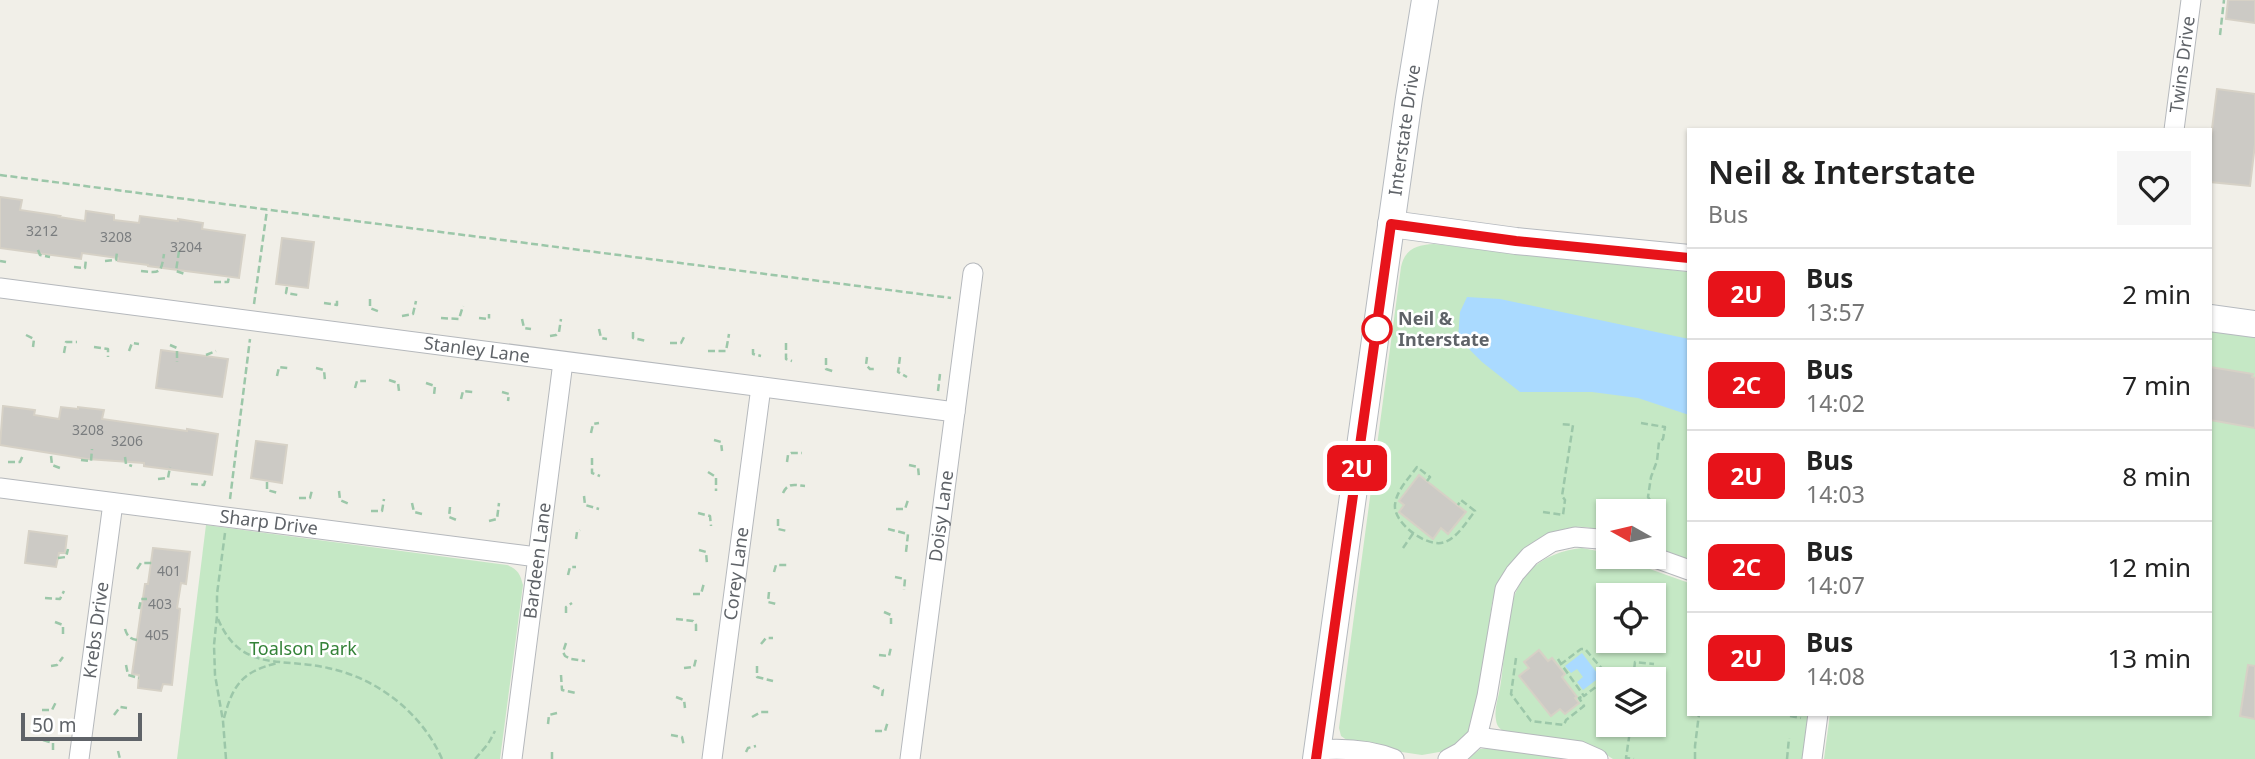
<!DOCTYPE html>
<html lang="en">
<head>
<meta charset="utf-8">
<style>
	:root { --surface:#fff; --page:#f6f6f6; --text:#222; --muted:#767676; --line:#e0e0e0 }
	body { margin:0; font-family:"Noto Sans",sans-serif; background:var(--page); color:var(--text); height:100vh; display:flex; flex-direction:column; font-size:26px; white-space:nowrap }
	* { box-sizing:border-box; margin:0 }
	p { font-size:23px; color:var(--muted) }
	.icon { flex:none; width:38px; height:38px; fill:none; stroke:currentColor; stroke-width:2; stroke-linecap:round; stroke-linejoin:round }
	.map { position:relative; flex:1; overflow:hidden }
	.details { position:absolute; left:1687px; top:128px; width:525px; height:588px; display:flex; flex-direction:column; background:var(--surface); border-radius:0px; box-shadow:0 2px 5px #0004 }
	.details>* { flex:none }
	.badge { padding:0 14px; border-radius:10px; font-size:24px; line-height:46px }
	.needle { width:46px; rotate:278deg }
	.tools { position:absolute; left:1596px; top:499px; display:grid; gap:14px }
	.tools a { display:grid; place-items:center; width:70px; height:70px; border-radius:0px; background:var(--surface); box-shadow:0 2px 5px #0004; font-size:35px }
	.scale { position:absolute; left:21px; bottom:18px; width:121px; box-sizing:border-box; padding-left:7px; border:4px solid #5f6368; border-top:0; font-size:19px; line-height:24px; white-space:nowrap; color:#5f6368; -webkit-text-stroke:5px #fff; paint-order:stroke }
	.map>.badge { position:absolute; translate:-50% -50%; box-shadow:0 0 0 4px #fff }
	.round { display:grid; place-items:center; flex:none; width:74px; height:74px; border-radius:0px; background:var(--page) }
	.overview { display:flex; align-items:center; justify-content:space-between; height:119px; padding:0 21px }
	h1 { font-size:33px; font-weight:600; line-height:52px }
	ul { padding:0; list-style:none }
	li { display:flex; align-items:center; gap:21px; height:91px; padding:0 21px; border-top:2px solid var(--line) }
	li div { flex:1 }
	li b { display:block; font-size:26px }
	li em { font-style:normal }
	li .badge { min-width:77px; font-weight:700; text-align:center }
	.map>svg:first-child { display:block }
</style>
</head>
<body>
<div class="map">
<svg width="2255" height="759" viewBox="0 0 2255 759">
	<rect width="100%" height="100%" fill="#f1efe8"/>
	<g fill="#c5e8c5" fill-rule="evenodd">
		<path d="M 1434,244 L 1689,272 L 1689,561 L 1654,549 L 1654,511 L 1608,511 L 1608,532 C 1598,530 1587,526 1576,527 C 1564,528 1555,532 1545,537 C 1516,552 1501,573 1492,603 L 1478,711 L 1467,735 L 1457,744 L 1445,751 L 1422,755 L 1354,745 L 1341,736 L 1339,728 L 1401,267 C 1405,249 1416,245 1434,244 Z"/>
		<polygon points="2210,331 2255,337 2255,759 1824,759 1830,714 2210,714"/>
		<path d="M 206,525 L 507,565 C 518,569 520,574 523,585 L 500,759 L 177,759 Z"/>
		<path d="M 1582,548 L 1608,553 L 1608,556 L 1616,557 L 1689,583 L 1689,714 L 1809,714 L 1803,759 L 1613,759 L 1593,746 L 1510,734 C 1503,731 1497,729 1496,720 C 1494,709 1498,699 1500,688 C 1505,662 1504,625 1512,601 C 1516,591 1521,580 1528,572 C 1543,557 1562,550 1582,548 ZM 1608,595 L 1654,595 L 1654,640 L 1608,640 ZM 1608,679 L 1654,679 L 1654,724 L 1608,724 Z"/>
		<polygon points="1492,748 1566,759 1468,759 1480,749"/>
	</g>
	<g fill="#aadaff">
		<polygon points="1467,297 1500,299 1689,339 1689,415 1638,398 1592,392 1520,392 1482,362 1458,338 1460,312"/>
		<polygon points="1582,653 1600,677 1583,690 1577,682 1583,677 1577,669 1571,673 1565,666"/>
	</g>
	<g fill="#cccac5" stroke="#d6d1c6" stroke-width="2">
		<polygon points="2228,0 2255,0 2255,23 2226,19"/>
		<polygon points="2217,89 2255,94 2255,144 2250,186 2210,182 2210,145"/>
		<polygon points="0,197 22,200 20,210 60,216 59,217 85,221 86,211 114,215 114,220 139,223 140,216 178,221 178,219 203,223 202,229 245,235 239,278 148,266 148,265 118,261 118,258 82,253 81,259 0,248"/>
		<polygon points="282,238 314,242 308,288 276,284"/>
		<polygon points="161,350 228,359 222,397 156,388"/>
		<polygon points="2210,367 2253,374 2252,377 2255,378 2255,428 2210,420"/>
		<polygon points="3,406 35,410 34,415 59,419 61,407 78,409 78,407 104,410 102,419 187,431 187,429 218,434 212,475 144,466 144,463 87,459 0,445"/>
		<polygon points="256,441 287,445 282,483 251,478"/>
		<polygon points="1419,475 1466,512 1448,534 1441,528 1433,539 1399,512 1404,505 1399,501"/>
		<polygon points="29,531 67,536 65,553 59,553 56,567 25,563"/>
		<polygon points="153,548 190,552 186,584 181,583 177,608 180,609 172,685 163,684 161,691 138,688 139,675 132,674 145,584 148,584"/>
		<polygon points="1539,650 1548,661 1552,658 1565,674 1562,677 1577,697 1575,698 1579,703 1565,714 1560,709 1551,716 1519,676 1529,668 1524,662"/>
		<polygon points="2248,665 2255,666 2255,719 2240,716"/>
	</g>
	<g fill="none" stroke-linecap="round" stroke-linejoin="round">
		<g stroke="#b5b8bc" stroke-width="21">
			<g id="street">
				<path id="s1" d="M 2174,130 L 2191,0"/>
				<path id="s2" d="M 0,288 L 955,412"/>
				<path id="s3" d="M 0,488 L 537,557"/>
				<polyline points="1650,556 1689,570"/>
				<polyline points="1477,737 1580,751 1598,759"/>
				<path d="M 1317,750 C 1343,748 1369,749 1394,759"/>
				<path id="s4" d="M 79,759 L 113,503"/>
				<path id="s5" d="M 512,759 L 563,362"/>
				<path id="s6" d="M 712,759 L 761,387"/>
				<path id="s7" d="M 910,759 L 973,273"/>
				<polyline points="1448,759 1461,752 1477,737 1487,696 1505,589 1515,573 1530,556 1552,542 1575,537 1599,539 1608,542"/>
				<polyline points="1812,759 1818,714"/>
			</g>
		</g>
		<g stroke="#b6babf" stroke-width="28">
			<g id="secondary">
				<polyline points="1391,224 1516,241 1689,258"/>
				<polyline points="2210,318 2255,324"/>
				<path id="s8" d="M 1316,759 L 1409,98 L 1425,0"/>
			</g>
		</g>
		<g stroke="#9cc7a9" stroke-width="2.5" stroke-dasharray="7 3.5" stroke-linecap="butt">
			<polyline points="2220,35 2224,0"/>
			<polyline points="0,175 951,298"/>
			<polyline points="38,250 40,255 50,257"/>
			<polyline points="179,251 176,271 185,274"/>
			<polyline points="0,261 6,262"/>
			<polyline points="105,261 116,260 117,252"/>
			<polyline points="74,267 85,268 86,259"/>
			<path d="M 141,271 C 160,273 161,274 164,254"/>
			<polyline points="214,282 228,282 229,276"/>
			<polyline points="287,287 286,293 298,295"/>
			<polyline points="370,299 370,308 380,312"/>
			<polyline points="324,303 337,305 337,299"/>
			<polyline points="254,304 267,210"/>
			<polyline points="402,316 413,314 416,301"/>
			<polyline points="441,318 459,319 463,306"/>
			<polyline points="479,318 489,319 489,314"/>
			<polyline points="522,319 524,328 531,329"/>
			<polyline points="599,329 601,338 607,339"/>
			<polyline points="633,332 633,338 646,341"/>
			<polyline points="26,335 34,339 33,347"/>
			<polyline points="550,336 556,335 559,332 561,319"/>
			<polyline points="670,343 681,343 684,337"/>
			<polyline points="786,343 786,359 792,361"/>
			<polyline points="170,345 177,348 177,362"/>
			<polyline points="94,347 108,349 108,357"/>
			<polyline points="753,349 753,354 761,356"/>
			<polyline points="129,351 132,343 139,344"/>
			<polyline points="708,351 726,351 729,334"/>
			<polyline points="64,353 66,342 77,342"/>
			<polyline points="206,355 216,351"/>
			<polyline points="867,357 866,365 870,369 875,369"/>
			<polyline points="900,357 898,372 907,377"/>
			<polyline points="826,358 826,369 835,372"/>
			<polyline points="316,368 324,370 325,381"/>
			<polyline points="277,376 279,367 288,368"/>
			<polyline points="389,380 398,383 399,391"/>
			<polyline points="426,383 435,386 434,395"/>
			<polyline points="355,388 357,381 366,381"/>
			<polyline points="938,391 940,374"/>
			<polyline points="502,392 509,394 508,401"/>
			<polyline points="461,399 463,391 473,392"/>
			<polyline points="1641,423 1665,427 1663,439 1659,442 1657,461 1651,477 1648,497 1652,503 1651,511"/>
			<polyline points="591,433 593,424 599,423"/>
			<polyline points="714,440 721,442 722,451"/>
			<polyline points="51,456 52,465 60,468"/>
			<polyline points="125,457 126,464 132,466"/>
			<polyline points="592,458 592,473 600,476"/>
			<polyline points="81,460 91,461 92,449"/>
			<polyline points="8,462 20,462 23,455"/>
			<polyline points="787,462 788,455 791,453 802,453"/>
			<polyline points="909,465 918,467 919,477"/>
			<polyline points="708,472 716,477 716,491"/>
			<polyline points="158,479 168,478 170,467"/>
			<path d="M 1427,481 L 1430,477 L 1417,467 C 1409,478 1396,491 1395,505 C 1393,523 1428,549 1445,542 C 1458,537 1467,521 1475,511 L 1461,500 L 1458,505"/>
			<polyline points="267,482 267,490 278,493"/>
			<polyline points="191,484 204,485 206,478"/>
			<polyline points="339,491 340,500 349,504"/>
			<path d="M 783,493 C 788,482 795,485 805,486"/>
			<polyline points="584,496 585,505 599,509"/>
			<polyline points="299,498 310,498 312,490"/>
			<polyline points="230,499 250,339"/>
			<polyline points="412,503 414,512 422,514"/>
			<polyline points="450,507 449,517 459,521"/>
			<polyline points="896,509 905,509 908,500"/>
			<polyline points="371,511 382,511 384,499"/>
			<polyline points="1543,512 1563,515 1565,500 1562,496 1573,425 1560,424"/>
			<polyline points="698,513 710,516 711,526"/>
			<polyline points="778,519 778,529 787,531"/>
			<polyline points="489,521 497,519 499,503"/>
			<polyline points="888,529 908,534 906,552"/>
			<polyline points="225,533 217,594 217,616 214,645 215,675 223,721 226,759"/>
			<polyline points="576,539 577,532 580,530"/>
			<polyline points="1403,548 1414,532"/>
			<polyline points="699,550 706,552 707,564"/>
			<polyline points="58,558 66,557 68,549"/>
			<polyline points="137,569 141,563 152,563"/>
			<polyline points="774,572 776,565 788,565"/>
			<polyline points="568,575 570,567 576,567"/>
			<polyline points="895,577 905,579 904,590"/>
			<polyline points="769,592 768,602 776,604"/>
			<polyline points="693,594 701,594 704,583"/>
			<polyline points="45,598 60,599 64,591"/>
			<polyline points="139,609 141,599 147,599"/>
			<polyline points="884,612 891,615 891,624"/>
			<polyline points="566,613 566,607 572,603"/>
			<path d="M 218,619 C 241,673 281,657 328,668 C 377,678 422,713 442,759"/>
			<polyline points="676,619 693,621 696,625 696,632"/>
			<polyline points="55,622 63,625 63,634"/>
			<path d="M 125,629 C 127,636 130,639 137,640"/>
			<polyline points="566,643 563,652 565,656 571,659 585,661"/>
			<polyline points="761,644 766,638 773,638"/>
			<polyline points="879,655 889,656 891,647"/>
			<polyline points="1516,658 1511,694 1531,721 1564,725 1566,720 1584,706 1579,698 1584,696"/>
			<polyline points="1558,659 1561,664 1584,696 1609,677 1585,649 1581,649 1561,664"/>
			<polyline points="126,665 128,675 139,678"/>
			<polyline points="51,666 57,665 63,657"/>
			<polyline points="757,666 757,677 773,681"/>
			<polyline points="684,668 694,667 696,659"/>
			<polyline points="1687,668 1689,668"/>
			<polyline points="561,675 562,690 576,693"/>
			<polyline points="1633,679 1635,662 1654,664"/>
			<polyline points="873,686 883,690 882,696"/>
			<polyline points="676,697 684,700 685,708"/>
			<polyline points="42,710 52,710 56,702"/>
			<polyline points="114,715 120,707 127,708"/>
			<polyline points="1790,716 1801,718"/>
			<polyline points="752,717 761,712 769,712"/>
			<path d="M 224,718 C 233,684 243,671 278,663"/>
			<polyline points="548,724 549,715 557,713"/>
			<polyline points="1631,724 1626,758 1634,759"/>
			<polyline points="875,731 885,731 888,721"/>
			<polyline points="671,735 682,737 684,746"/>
			<polyline points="43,740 53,743 53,753"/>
			<polyline points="118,751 120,759"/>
			<polyline points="552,752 552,759"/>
			<polyline points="746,752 748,748 756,746"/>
			<polyline points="475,759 488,744 495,731"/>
			<polyline points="1695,759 1695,746 1699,714"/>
			<polyline points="1787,759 1789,738"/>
		</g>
		<use href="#street" stroke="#fff" stroke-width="19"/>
		<use href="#secondary" stroke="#fff" stroke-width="26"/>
	</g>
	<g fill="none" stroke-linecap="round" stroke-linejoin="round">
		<g stroke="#fff" stroke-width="16">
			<polyline id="line" points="1316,759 1391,224 1516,241 1689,258"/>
		</g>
		<use href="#line" stroke="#e7131a" stroke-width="10"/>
	</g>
	<circle fill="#fff" stroke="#e7131a" stroke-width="3.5" cx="1377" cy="329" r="14"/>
	<g text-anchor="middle" stroke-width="5" stroke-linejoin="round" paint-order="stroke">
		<g font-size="14" fill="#7a7d7f">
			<text x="42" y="236">3212</text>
			<text x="116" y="242">3208</text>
			<text x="186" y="252">3204</text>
			<text x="88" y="435">3208</text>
			<text x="127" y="446">3206</text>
			<text x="169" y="576">401</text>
			<text x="160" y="609">403</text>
			<text x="157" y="640">405</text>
		</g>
		<g font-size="18" fill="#5f6368" stroke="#fff">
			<text dy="6" stroke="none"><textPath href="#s1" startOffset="66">Twins Drive</textPath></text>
			<text dy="6" stroke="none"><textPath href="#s8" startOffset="635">Interstate Drive</textPath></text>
			<text dy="6" stroke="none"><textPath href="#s2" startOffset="481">Stanley Lane</textPath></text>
			<text dy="6" stroke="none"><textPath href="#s7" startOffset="245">Doisy Lane</textPath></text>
			<text dy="6" stroke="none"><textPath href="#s3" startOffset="271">Sharp Drive</textPath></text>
			<text dy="6" stroke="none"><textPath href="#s5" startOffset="200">Bardeen Lane</textPath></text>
			<text dy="6" stroke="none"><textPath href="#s6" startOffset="187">Corey Lane</textPath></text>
			<text dy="6" stroke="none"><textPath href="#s4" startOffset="130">Krebs Drive</textPath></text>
		</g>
		<g font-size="18" font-weight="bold" fill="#5f6368" stroke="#fff" text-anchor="start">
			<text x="1398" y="325">Neil &amp;<tspan x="1398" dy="21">Interstate</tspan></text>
		</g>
		<g font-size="18" fill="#348238" stroke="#fff">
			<text x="303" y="655">Toalson Park</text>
		</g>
	</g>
</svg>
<div class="tools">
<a><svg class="needle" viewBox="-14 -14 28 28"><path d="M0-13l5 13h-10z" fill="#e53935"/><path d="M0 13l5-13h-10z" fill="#767676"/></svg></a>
<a><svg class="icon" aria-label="locate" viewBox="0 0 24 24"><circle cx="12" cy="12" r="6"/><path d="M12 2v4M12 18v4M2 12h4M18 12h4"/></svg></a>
<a><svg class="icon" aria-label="layers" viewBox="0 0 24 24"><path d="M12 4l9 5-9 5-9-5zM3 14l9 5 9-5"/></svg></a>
</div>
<div class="scale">50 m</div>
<b class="badge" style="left:1357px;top:468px;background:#e7131a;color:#fff">2U</b>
<section class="details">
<div class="overview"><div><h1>Neil &amp; Interstate</h1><p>Bus</p></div><a class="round"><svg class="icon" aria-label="heart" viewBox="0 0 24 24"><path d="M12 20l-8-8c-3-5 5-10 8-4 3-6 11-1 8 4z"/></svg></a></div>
<ul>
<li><span class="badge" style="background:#e7131a;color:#fff">2U</span><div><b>Bus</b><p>13:57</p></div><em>2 min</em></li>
<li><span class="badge" style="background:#e7131a;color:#fff">2C</span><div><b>Bus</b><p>14:02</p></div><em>7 min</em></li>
<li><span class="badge" style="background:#e7131a;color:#fff">2U</span><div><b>Bus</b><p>14:03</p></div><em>8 min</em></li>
<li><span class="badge" style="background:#e7131a;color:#fff">2C</span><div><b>Bus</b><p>14:07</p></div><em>12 min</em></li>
<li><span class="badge" style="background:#e7131a;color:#fff">2U</span><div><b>Bus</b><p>14:08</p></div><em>13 min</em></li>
</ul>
</section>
</div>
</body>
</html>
